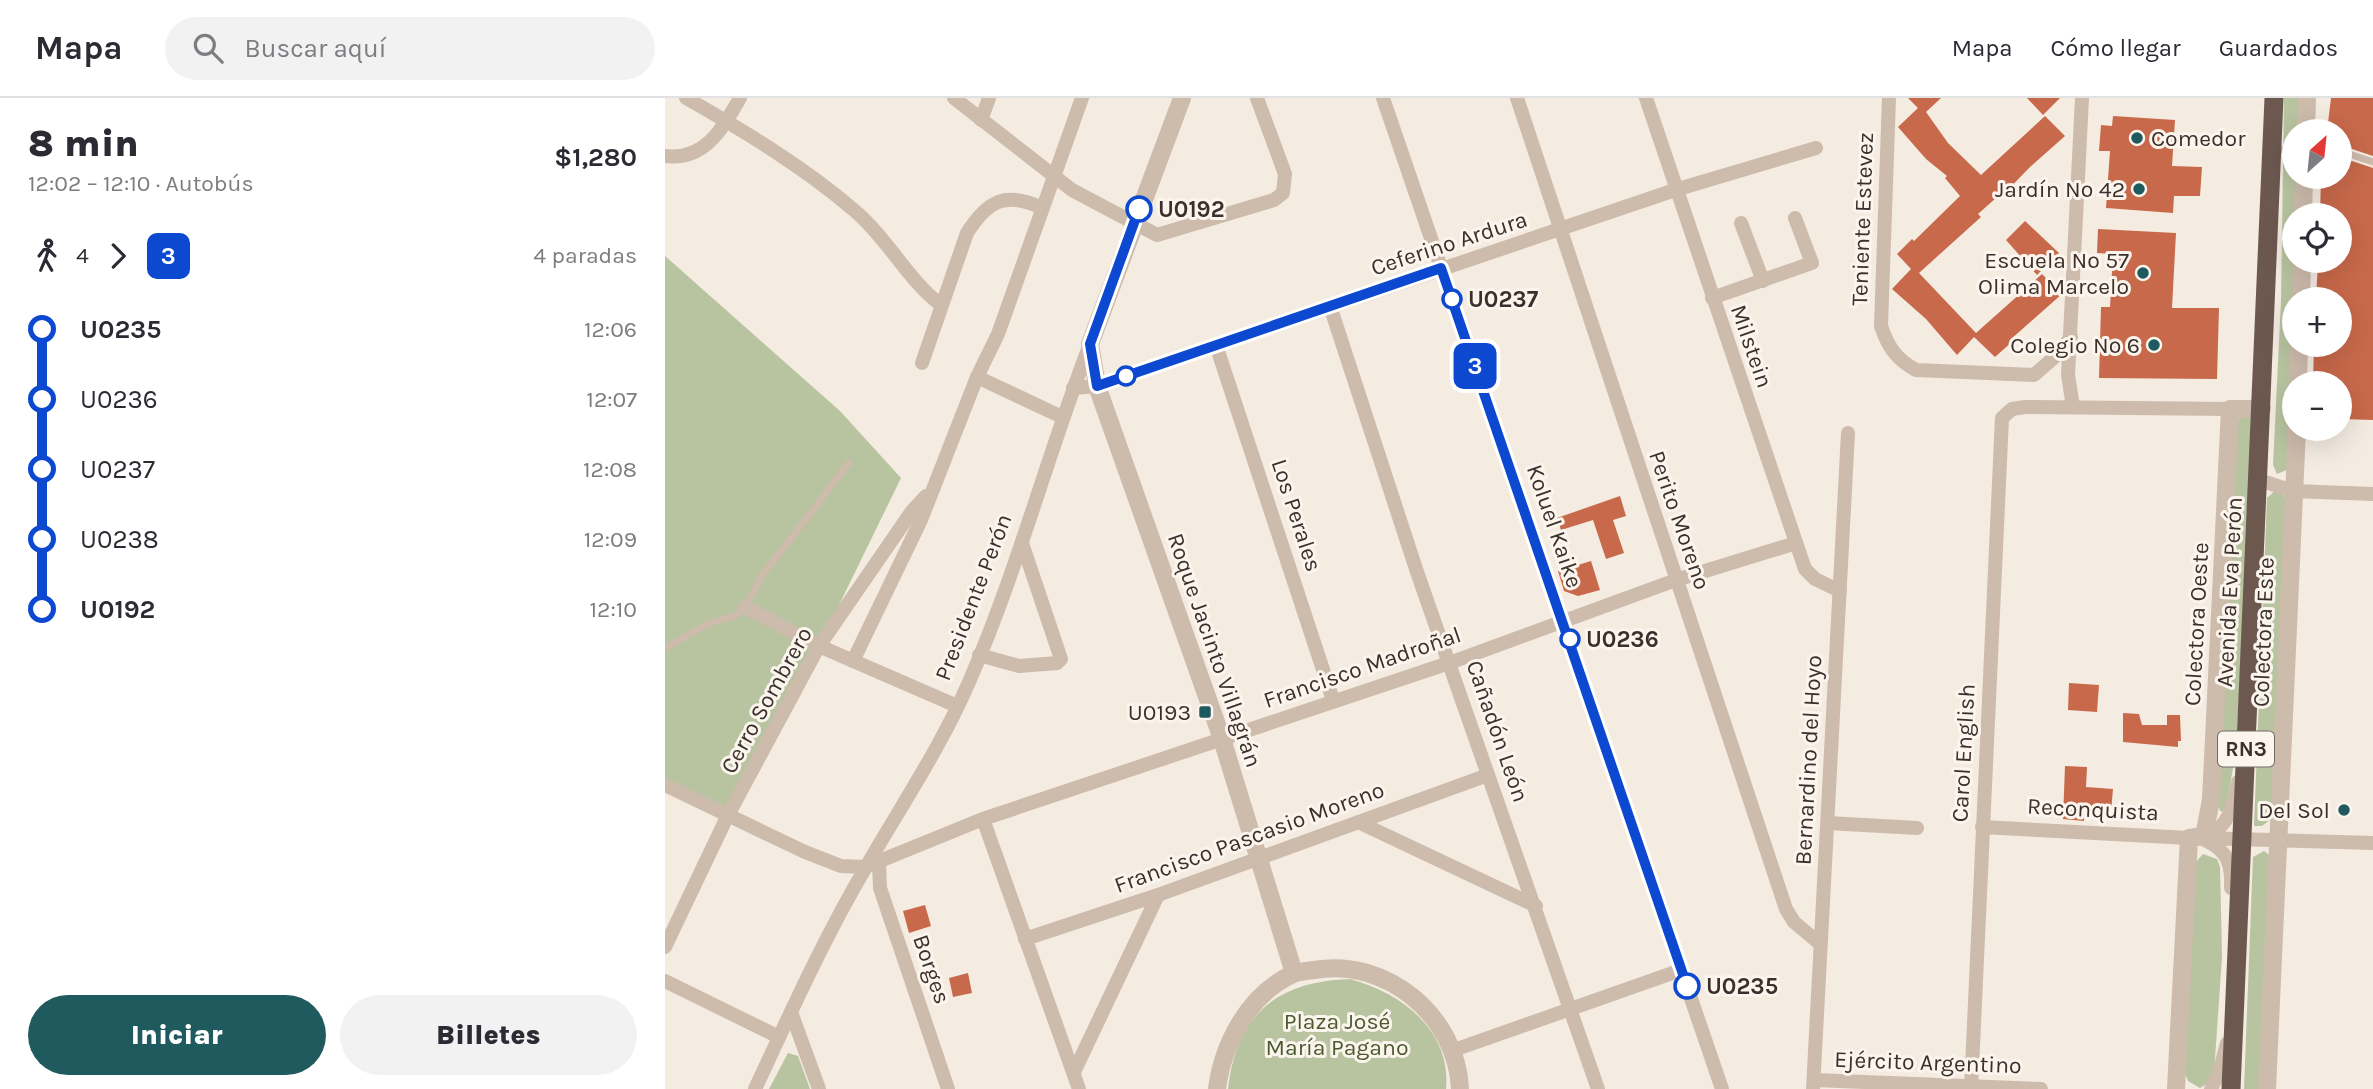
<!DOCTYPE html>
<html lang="es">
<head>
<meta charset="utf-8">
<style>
	:root { --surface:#fff; --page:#f2f2f3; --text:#2b2b33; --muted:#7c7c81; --line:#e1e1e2; --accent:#1f5a5e }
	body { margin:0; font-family:Karla,sans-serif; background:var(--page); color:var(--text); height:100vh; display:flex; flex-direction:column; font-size:26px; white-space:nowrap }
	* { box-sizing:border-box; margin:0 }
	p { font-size:23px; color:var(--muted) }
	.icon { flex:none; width:38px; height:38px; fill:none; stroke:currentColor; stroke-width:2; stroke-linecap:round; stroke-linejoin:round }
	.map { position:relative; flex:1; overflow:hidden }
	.details { display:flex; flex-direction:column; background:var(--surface); width:665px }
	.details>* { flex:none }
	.badge { padding:0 14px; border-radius:10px; font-size:24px; line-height:46px }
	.needle { width:46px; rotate:27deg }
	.tools { position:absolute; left:1617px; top:21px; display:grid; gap:14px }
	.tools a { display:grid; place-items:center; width:70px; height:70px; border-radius:50%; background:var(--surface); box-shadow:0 7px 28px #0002; font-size:35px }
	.map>.badge { position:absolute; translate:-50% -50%; box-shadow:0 0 0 4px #fff }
	.legs { display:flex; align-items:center; gap:10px; height:77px; padding:0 28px; font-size:23px }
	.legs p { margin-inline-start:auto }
	.overview { display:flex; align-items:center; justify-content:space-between; height:119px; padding:0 28px }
	h1 { font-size:38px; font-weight:800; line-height:52px }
	.button { display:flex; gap:14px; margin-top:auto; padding:14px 28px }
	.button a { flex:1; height:80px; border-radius:42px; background:var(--accent); color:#fff; font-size:28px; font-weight:800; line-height:80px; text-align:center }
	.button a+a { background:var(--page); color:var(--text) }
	ul { padding:0 28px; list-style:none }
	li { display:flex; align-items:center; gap:24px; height:70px; font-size:26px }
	li i { display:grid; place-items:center; width:10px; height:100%; margin:0 9px; background:currentColor }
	li i::after { content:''; width:18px; height:18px; margin:-9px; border:5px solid; border-radius:50%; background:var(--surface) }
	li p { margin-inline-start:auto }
	li:first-child i { background:linear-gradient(#0000 50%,currentColor 0) }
	li:last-child i { background:linear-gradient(currentColor 50%,#0000 0) }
	header { display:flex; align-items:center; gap:42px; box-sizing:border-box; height:98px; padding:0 35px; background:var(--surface); border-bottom:2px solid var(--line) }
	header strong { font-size:33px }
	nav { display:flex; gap:38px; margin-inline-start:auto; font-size:24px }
	.search { width:490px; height:63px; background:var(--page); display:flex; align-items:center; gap:18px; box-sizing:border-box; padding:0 24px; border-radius:38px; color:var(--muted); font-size:26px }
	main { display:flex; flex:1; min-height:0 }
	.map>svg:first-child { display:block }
</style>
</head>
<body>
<header>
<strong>Mapa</strong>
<div class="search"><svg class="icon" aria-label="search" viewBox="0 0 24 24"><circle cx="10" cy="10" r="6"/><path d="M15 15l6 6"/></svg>Buscar aquí</div>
<nav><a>Mapa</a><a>Cómo llegar</a><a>Guardados</a></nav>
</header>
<main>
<section class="details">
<div class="overview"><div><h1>8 min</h1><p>12:02 – 12:10 · Autobús</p></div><b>$1,280</b></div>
<div class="legs"><svg class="icon" aria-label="walk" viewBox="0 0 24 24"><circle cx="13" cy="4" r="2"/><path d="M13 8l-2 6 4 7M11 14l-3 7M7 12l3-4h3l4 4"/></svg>4<svg class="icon" aria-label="forward" viewBox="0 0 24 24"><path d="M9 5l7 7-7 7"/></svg><b class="badge" style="background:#0d49d0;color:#fff">3</b><p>4 paradas</p></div>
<ul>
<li><i style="color:#0d49d0"></i><b>U0235</b><p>12:06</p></li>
<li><i style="color:#0d49d0"></i><span>U0236</span><p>12:07</p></li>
<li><i style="color:#0d49d0"></i><span>U0237</span><p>12:08</p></li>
<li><i style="color:#0d49d0"></i><span>U0238</span><p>12:09</p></li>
<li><i style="color:#0d49d0"></i><b>U0192</b><p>12:10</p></li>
</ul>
<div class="button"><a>Iniciar</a><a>Billetes</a></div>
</section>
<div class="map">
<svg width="1708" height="991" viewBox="0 0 1708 991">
	<rect width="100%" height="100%" fill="#f4ebe1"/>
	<g fill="#b8c4a0">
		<polygon points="1619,0 1637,0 1636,33 1629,33 1629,79 1635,79 1634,117 1629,117 1630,247 1625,360 1624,371 1612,376 1608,367 1616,203"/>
		<polygon points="0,158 175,313 236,380 154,548 62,719 0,687"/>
		<polygon points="1577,318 1588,321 1571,654 1560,714 1555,713 1553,705 1571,337 1572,322"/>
		<polygon points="1611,392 1616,393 1621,401 1606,721 1597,728 1589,728 1602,400"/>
		<polygon points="1599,753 1607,759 1594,991 1579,991 1588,759"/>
		<polygon points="1538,756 1552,761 1555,769 1557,859 1549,975 1543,985 1535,990 1523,983 1520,975 1530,765"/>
		<path d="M 685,881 C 736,895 786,931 781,991 L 563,991 C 571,917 612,883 685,881 Z"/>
		<polygon points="123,955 133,958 145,991 104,991"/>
	</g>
	<g fill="#c8694b">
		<polygon points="1243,0 1276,0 1261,14 1283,45 1316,77 1380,18 1400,38 1365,69 1333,102 1331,100 1313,116 1316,119 1254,175 1311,235 1377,176 1397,196 1346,241 1348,243 1330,259 1309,239 1292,257 1261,221 1227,191 1246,171 1232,156 1247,141 1249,143 1295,98 1280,80 1282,78 1261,61 1233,29 1253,10"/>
		<polygon points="1362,0 1395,0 1378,17"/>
		<polygon points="1666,0 1708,0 1708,58 1675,47 1675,33 1662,33"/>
		<polygon points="1448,18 1510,22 1507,68 1537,69 1535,98 1509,98 1508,115 1441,110 1445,53 1434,53 1436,27 1447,28"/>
		<polygon points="1675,59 1708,70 1708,322 1675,321 1675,285 1648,285 1649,247 1675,247 1675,201 1651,201 1653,163 1675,163 1675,117 1655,117 1656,79 1675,79"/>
		<polygon points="1360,123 1394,155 1372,177 1341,142"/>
		<polygon points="1433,131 1511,135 1507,210 1554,210 1552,281 1434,280 1436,209 1445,209 1448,156 1432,155"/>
		<polygon points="955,398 961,418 948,422 959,455 941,461 928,422 896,432 892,420"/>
		<polygon points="926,463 935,492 913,498 899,493 893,473"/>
		<polygon points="1404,585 1434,587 1432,614 1403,612"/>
		<polygon points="1458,615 1474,616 1477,627 1502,627 1502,617 1515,617 1516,643 1513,643 1513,649 1458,644"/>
		<polygon points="1400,668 1422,669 1421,689 1448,691 1446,714 1420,712 1419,723 1398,721"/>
		<polygon points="260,807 266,828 244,835 238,813"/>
		<polygon points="303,875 307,895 288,899 284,880"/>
	</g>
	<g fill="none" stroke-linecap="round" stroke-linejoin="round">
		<g stroke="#cdbbac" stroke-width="7">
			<polyline points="1608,52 1629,51"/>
			<polyline points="1675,53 1708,64"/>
			<polyline points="4,548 42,526 72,517 80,509 96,479 184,365"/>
		</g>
		<g stroke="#cdbbac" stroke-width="14">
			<path d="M 21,0 C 79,33 139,69 190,113 C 223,141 242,181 276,207"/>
			<polyline points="289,0 407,92 492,137 609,102 618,95 620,76 592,0"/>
			<polyline points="718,0 1057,991"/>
			<polyline points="852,0 1121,811 1129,824 1154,845"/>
			<polyline points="981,0 1140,471 1150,481 1175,493"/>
			<path d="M 1224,0 L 1216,228 C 1223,249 1231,261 1251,272 L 1369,277 L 1393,256 L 1406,239"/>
			<polyline points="316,22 324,0"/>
			<path d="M 0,58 C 40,63 57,31 75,0"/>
			<polyline points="1076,125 1098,183"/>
			<polyline points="1047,200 1147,165 1130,120"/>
			<polyline points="665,208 752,474 933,991"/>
			<polyline points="551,247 668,602"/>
			<path d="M 257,265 L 302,135 C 323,102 341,93 377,110"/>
			<polyline points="312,279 397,319"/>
			<polyline points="408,290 432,288 1010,92 1151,50"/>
			<polyline points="1408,309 1403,277 1417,0"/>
			<polyline points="1594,382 1628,393 1708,396"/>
			<polyline points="80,509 154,548 292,608"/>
			<polyline points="314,557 354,568 392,565 396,561 357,445"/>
			<polyline points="188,563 256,422 312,279 333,236 417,0"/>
			<polyline points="0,687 140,754 176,768 200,769 318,721 787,564 1011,482 1131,445"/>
			<polyline points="318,721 414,991"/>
			<polyline points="693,724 871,808"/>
			<polyline points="1163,725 1252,730"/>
			<polyline points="1317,729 1524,740"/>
			<polyline points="1535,740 1708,745"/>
			<path d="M 1538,740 C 1564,731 1568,707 1573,684"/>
			<path d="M 1540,742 C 1563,753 1567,766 1566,790"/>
			<polyline points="214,764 215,790 283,991"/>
			<polyline points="360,841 493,797 823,677"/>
			<polyline points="0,849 62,719 154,548 247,413 261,398"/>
			<polyline points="0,883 114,939"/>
			<polyline points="126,914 154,991"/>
			<polyline points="789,952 1016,872"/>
			<polyline points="409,974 493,797"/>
			<polyline points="1149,982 1376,991"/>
			<path d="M 90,991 C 125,916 159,840 201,769 C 236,708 276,649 304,584 C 352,474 382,358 425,246"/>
			<polyline points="1148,991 1183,335"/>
			<polyline points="1306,991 1337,320 1347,311 1360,309 1565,311"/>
			<polyline points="1546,991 1555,971 1562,945"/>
		</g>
		<g stroke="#cdbbac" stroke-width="18">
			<polyline points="517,0 425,246 432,288 557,641 629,875"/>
			<polyline points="1641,33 1642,0"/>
			<polyline points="1638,117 1639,79"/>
			<polyline points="1636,201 1637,163"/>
			<polyline points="1633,285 1634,247"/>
			<path d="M 552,991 C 558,945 584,896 628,876 C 634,873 643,873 649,872 C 721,859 792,918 795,991"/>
			<polyline points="1511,991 1524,740 1539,738 1546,702 1565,311 1597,311"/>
			<polyline points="1602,991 1632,331"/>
		</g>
		<polyline stroke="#6c584f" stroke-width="19" points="1566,991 1609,0"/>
	</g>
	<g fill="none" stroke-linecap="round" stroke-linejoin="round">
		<g stroke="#fff" stroke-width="16">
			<polyline id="line-1" points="474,111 425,246 432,288 776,170 1022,888"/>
		</g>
		<use href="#line-1" stroke="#0d49d0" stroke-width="10"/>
	</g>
	<g fill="#1f5a5e" stroke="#fbf5ee" stroke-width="2.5">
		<circle cx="1472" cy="40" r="7"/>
		<circle cx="1474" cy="91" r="7"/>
		<circle cx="1478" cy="175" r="7"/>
		<circle cx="1489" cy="247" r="7"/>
		<rect x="533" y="607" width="14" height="14" rx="3.5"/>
		<circle cx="1679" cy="712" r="7"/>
	</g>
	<g fill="#fff" stroke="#0d49d0" stroke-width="3.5">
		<circle cx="474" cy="111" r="12"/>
		<circle cx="787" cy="201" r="9"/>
		<circle cx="461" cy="278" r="9"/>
		<circle cx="905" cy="541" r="9"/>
		<circle cx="1022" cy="888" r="12"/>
	</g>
	<g text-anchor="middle" stroke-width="6" stroke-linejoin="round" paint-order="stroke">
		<rect fill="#fbf5ee" stroke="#756b66" stroke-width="2" x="1553" y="633.5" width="56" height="35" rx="5"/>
		<g font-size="21" font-weight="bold" fill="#3b302b">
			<text x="1581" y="658">RN3</text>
		</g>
		<g font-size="23" fill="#3b302b" stroke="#fbf5ee" text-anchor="end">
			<text x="1486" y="48" text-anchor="start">Comedor</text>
			<text x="1460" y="99">Jardín Nº 42</text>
			<text x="1464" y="170">Escuela Nº 57<tspan x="1464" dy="26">Olima Marcelo</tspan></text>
			<text x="1475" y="255">Colegio Nº 6</text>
			<text x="526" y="622">U0193</text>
			<text x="1665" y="720">Del Sol</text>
		</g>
		<g font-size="23" font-weight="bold" fill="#3b302b" stroke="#fbf5ee" text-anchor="start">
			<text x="493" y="119">U0192</text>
			<text x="803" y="209">U0237</text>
			<text x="921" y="549">U0236</text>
			<text x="1041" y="896">U0235</text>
		</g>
		<g font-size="23" fill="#3b302b" stroke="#fbf5ee">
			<text transform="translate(1197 121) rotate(-88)" y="8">Teniente Estevez</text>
			<text transform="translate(784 145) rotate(-18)" y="8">Ceferino Ardura</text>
			<text transform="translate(1087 248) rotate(71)" y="8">Milstein</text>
			<text transform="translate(632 417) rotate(72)" y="8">Los Perales</text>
			<text transform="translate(1015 422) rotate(71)" y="8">Perito Moreno</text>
			<text transform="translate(890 428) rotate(71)" y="8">Koluel Kaike</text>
			<text transform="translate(1564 494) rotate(-87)" y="8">Avenida Eva Perón</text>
			<text transform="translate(308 499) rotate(-69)" y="8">Presidente Perón</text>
			<text transform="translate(1531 526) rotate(-87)" y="8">Colectora Oeste</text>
			<text transform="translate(1598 534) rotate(-88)" y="8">Colectora Este</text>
			<text transform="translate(550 552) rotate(71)" y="8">Roque Jacinto Villagrán</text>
			<text transform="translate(697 569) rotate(-19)" y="8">Francisco Madroñal</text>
			<text transform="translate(101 602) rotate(-61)" y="8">Cerro Sombrero</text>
			<text transform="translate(833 633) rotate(71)" y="8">Cañadón León</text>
			<text transform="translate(1298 655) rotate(-87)" y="8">Carol English</text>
			<text transform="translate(1143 662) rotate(-87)" y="8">Bernardino del Hoyo</text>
			<text transform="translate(1428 711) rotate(3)" y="8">Reconquista</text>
			<text transform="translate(584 739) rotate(-20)" y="8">Francisco Pascasio Moreno</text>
			<text transform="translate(267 871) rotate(71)" y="8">Borges</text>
			<text transform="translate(1263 964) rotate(2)" y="8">Ejército Argentino</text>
		</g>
		<g font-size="23" fill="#4a5a2e" stroke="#fbf5ee">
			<text x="672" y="931">Plaza José<tspan x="672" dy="26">María Pagano</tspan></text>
		</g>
	</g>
</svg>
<div class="tools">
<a><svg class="needle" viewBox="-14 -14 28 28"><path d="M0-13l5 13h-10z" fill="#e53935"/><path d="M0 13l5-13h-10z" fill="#7c7c81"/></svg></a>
<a><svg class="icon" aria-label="locate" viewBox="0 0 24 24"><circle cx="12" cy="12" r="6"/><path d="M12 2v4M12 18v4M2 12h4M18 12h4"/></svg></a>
<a>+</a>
<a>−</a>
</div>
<b class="badge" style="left:810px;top:268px;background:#0d49d0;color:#fff">3</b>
</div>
</main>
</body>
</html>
